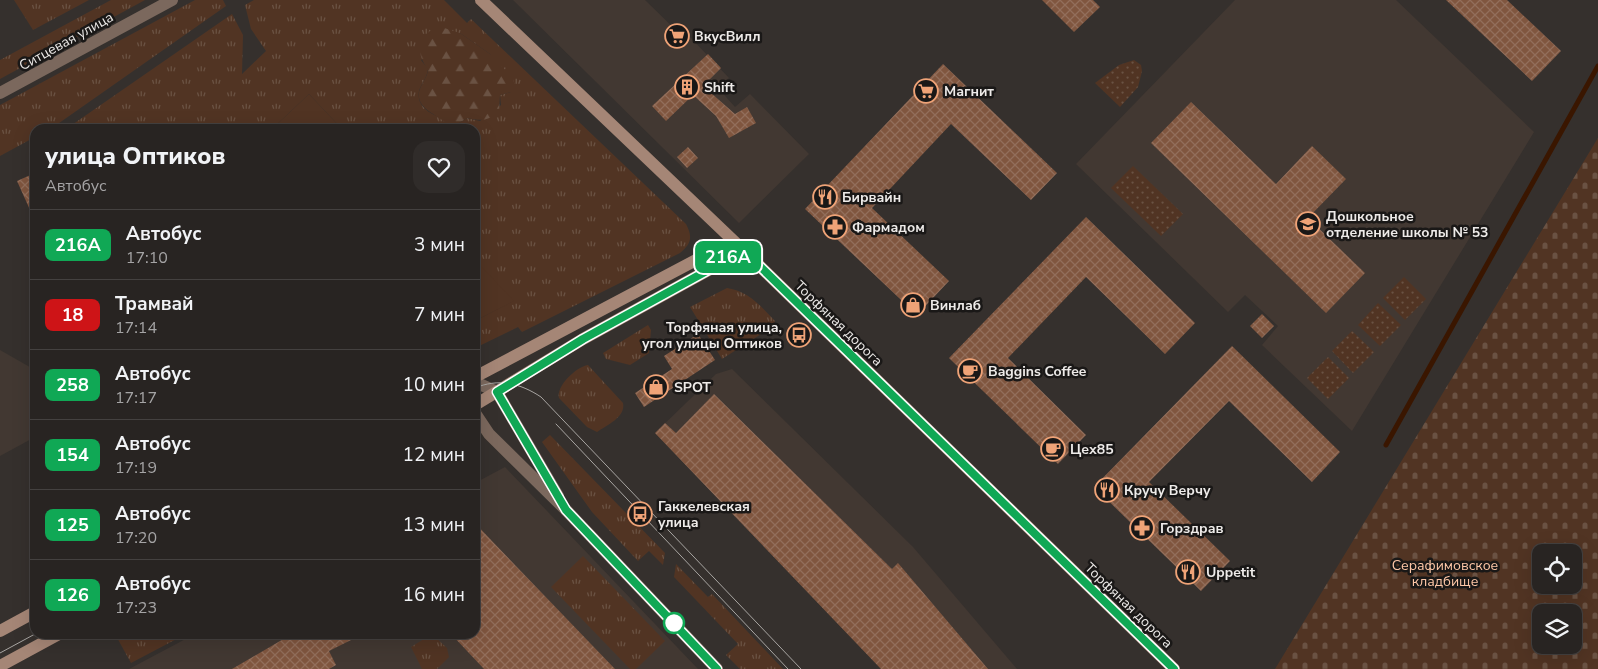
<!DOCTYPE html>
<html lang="ru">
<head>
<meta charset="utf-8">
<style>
	:root { --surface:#282422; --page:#302c2a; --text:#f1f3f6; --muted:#a5a4a5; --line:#444140 }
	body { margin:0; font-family:"Nunito Sans",sans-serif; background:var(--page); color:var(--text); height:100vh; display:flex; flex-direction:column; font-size:19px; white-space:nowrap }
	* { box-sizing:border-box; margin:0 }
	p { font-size:16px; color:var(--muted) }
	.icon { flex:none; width:28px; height:28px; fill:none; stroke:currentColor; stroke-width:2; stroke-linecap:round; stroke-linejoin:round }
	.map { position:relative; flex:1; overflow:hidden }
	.sheet { position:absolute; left:30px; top:124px; width:450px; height:515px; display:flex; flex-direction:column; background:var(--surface); border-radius:15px; box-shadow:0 5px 20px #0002,0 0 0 1px var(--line) }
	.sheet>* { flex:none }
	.badge { padding:0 10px; border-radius:8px; font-size:18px; line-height:32px }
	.controls { position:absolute; left:1532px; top:544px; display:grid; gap:10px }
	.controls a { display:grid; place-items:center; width:50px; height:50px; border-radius:10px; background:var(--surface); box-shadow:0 5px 20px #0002,0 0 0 1px var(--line); font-size:25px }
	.map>.badge { position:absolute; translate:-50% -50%; box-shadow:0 0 0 2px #fff }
	.round { display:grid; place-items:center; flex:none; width:52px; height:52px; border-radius:15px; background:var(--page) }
	.summary { display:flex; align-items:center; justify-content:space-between; height:85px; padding:0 15px }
	h1 { font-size:24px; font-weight:800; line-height:38px }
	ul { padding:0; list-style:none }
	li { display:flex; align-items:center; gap:15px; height:70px; padding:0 15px; border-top:1px solid var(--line) }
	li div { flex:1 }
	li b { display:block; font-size:19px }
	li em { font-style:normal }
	li .badge { min-width:55px; font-weight:700; text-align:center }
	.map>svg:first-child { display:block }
</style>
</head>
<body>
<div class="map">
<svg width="1598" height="669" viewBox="0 0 1598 669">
	<defs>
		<pattern id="grass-tufts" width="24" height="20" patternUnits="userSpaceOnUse" patternTransform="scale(1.25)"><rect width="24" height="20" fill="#513423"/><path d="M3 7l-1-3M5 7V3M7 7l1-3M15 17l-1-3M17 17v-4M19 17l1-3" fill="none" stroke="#6a5243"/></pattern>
		<pattern id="forest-firs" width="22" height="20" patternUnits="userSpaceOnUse" patternTransform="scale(1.25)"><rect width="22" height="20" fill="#513423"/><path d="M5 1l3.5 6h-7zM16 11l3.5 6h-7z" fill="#6a5243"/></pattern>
		<pattern id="cemetery-stones" width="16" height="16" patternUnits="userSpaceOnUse" patternTransform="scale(1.25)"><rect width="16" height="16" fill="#513423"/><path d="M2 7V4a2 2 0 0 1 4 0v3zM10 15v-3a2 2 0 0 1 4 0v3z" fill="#6a5243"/></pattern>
		<pattern id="park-dots" width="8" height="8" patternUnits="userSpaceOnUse" patternTransform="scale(1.25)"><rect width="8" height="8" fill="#513423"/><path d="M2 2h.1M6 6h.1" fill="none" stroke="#6a5243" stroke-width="1.8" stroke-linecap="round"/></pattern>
		<pattern id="building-cross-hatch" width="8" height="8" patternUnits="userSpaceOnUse" patternTransform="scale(1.25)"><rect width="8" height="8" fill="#80563f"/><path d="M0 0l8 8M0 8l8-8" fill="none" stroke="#926e5b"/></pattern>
	</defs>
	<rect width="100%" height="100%" fill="#35302d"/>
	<g fill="#423832">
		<polygon points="513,0 645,0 686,40 690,37 729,78 718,88 735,107 750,94 809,154 739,223"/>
		<polygon points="1235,0 1396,0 1534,132 1352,431 1262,345 1278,326 1245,295 1228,312 1076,164"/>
		<polygon points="0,350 35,370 35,437 0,456"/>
		<polygon points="732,369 913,547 1017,669 881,669 655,433 716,374"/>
		<polygon points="505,467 698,669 129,669 195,634 475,634 475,483"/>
	</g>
	<g fill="url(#grass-tufts)" fill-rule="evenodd">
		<polygon points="14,0 89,0 33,30"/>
		<polygon points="111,0 145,0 0,79 0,60"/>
		<polygon points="195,0 223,0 226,6 52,128 35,129 35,137 0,156 0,105"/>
		<path d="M 254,0 L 444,0 L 467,23 L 471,19 L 686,224 C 693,237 691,244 680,253 L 522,332 L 518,327 L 475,348 L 475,321 L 513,301 L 475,262 L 475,129 L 342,129 L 309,94 L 272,129 L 66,129 L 232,14 L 243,35 L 242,74 L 266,51 L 251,29 L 245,5 ZM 460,33 L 490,54 L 511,92 L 500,95 L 501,105 L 480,121 L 467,118 L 459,123 C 445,119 415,113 419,91 C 421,84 427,78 428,69 L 421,60 Z"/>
		<path d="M 727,288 C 748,291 761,306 775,321 L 774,326 L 722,359 L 690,307 Z"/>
		<polygon points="648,325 651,330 649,353 630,365 606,359 603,353"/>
		<path d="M 588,365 L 623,403 C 626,417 607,425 597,432 L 587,427 L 559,398 C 556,386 576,367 588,365 Z"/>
		<polygon points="550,435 665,553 663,565 649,551 638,561 592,512 542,442"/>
		<polygon points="583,556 665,641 636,669 630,669 551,587"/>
		<polygon points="676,564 708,597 712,594 783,669 740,669 726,655 738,644 674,577"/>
		<polygon points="115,634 186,634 131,663"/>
		<polygon points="432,634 447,648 449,657 437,669 422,669 411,647"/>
	</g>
	<path fill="url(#forest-firs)" d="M 438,26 L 460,33 L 490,54 L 513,78 L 515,87 L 511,92 L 500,95 L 499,112 C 488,121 481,121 467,118 L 459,123 L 449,126 C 440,115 416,110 419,92 C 421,84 427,78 428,70 C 415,51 417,37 438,26 Z"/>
	<path fill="url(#cemetery-stones)" fill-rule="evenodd" d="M 1598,138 L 1598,669 L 1275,669 ZM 1541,552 L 1574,552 L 1574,585 L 1541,585 ZM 1541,612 L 1574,612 L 1574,645 L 1541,645 Z"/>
	<g fill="url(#park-dots)">
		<polygon points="1134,60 1141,65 1142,71 1138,87 1120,107 1095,83 1119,65"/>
		<polygon points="1133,166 1183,214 1161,236 1111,188"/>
		<polygon points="1404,277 1426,299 1405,320 1383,298"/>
		<polygon points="1378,303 1401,325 1380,346 1358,325"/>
		<polygon points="1352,331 1374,352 1353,373 1332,351"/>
		<polygon points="1328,357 1349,378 1328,399 1307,378"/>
	</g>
	<g fill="#513423">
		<polygon points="309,94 342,129 272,129"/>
		<polygon points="476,261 514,301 475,321 475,262"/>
	</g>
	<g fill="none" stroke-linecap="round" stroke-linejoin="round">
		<polyline stroke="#3a1600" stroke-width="5" points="1386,445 1598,66"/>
	</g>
	<g fill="url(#building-cross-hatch)">
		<polygon points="1042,0 1093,0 1100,7 1074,32"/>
		<polygon points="1446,0 1507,0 1561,51 1532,81"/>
		<polygon points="708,54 721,68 703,86 735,114 747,107 756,123 729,138 716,116 693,95 666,121 652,106"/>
		<polygon points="943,64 1057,173 1031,200 951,124 872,208 949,281 917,315 805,209"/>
		<polygon points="1191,102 1276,184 1312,146 1346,179 1308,218 1365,273 1326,313 1151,143"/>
		<polygon points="688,147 698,158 687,168 677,157"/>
		<polygon points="35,173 35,221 17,181"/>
		<polygon points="1086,217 1195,323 1165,354 1086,277 1008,358 1086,435 1058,464 949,358"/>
		<polygon points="1262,314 1274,326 1262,338 1250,326"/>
		<polygon points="698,334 715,360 644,407 635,393 672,369 664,356"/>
		<polygon points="1232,346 1340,452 1312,482 1229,401 1149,482 1230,561 1201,591 1094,487"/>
		<polygon points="714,394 892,569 898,563 988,669 881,669 655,433 665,423 676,433"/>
		<polygon points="475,523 492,541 615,669 484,669 451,634 475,634"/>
		<polygon points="292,634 363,634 329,651 336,665 329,669 232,669"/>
	</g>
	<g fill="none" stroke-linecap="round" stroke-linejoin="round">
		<polyline stroke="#7b685d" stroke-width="12" points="0,93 172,0"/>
		<g stroke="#7b685d" stroke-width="12">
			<polyline points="475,382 497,392 558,496"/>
			<polyline points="475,413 489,434 566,510 717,669"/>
		</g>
		<g stroke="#a58676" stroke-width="12">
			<polyline points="481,0 738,245 1174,669"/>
			<polyline points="475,377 715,250 738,245"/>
			<polyline points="475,405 583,339 723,262 738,245"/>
			<polyline points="0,631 35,612"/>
			<polyline points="0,666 59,634"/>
		</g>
		<g stroke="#a8a5a2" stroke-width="1">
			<path d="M 475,388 C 498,378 520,383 541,397 L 801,669"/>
			<polyline points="556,424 788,669"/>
			<polyline points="0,653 35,634"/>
		</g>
	</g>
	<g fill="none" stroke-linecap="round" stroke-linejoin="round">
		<g stroke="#fff" stroke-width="11">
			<polyline id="line" points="717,669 566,510 497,392 583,339 723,262 738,245 1174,669"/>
		</g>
		<use href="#line" stroke="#10a855" stroke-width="8"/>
	</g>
	<defs>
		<g id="supermarket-ring" transform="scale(1.25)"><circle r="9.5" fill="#1a1817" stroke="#efa377" stroke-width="1.5"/><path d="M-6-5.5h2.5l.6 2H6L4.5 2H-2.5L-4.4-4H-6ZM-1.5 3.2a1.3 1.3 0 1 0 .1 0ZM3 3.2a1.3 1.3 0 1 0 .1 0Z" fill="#efa377"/></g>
		<g id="building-ring" transform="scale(1.25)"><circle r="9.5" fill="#1a1817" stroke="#efa377" stroke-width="1.5"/><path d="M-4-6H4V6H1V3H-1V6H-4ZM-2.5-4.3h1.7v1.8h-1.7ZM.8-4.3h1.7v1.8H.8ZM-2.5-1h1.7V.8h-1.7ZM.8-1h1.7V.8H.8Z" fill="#efa377"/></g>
		<g id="restaurant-ring" transform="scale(1.25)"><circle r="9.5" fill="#1a1817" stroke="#efa377" stroke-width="1.5"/><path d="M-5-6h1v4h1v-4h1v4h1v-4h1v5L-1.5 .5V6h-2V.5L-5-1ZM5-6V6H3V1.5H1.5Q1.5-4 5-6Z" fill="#efa377"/></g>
		<g id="school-ring" transform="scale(1.25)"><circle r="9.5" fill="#1a1817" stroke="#efa377" stroke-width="1.5"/><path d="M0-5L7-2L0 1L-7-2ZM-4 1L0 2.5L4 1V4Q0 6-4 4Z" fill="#efa377"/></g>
		<g id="pharmacy-ring" transform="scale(1.25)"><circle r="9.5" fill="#1a1817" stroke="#efa377" stroke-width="1.5"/><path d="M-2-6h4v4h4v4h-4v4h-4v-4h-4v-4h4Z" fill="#efa377"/></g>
		<g id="shop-ring" transform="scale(1.25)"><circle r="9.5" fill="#1a1817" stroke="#efa377" stroke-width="1.5"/><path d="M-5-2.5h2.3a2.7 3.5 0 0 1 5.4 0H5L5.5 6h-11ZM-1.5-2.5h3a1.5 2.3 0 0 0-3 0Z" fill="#efa377"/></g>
		<g id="bus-ring" transform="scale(1.25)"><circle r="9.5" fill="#1a1817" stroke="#efa377" stroke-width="1.5"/><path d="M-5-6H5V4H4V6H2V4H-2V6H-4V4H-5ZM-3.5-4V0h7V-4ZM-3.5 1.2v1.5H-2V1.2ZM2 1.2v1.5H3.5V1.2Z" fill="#efa377"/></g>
		<g id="cafe-ring" transform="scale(1.25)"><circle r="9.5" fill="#1a1817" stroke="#efa377" stroke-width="1.5"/><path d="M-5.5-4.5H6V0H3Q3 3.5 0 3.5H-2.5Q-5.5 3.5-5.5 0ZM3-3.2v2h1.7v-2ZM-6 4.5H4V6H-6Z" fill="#efa377"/></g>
	</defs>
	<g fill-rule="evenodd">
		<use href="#supermarket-ring" x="677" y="36"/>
		<use href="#building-ring" x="687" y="87"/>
		<use href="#supermarket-ring" x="926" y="91"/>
		<use href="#restaurant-ring" x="825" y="197"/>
		<use href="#school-ring" x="1308" y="224"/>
		<use href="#pharmacy-ring" x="835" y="227"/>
		<use href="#shop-ring" x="913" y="305"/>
		<use href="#bus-ring" x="799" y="335"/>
		<use href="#cafe-ring" x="970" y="371"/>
		<use href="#shop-ring" x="656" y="387"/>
		<use href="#cafe-ring" x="1053" y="449"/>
		<use href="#restaurant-ring" x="1107" y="490"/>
		<use href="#bus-ring" x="640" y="514"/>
		<use href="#pharmacy-ring" x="1142" y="528"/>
		<use href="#restaurant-ring" x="1188" y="572"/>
	</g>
	<circle fill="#fff" stroke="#10a855" stroke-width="2.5" cx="674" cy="623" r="10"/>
	<g text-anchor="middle" stroke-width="5" stroke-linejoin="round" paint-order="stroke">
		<g font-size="14" font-weight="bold" fill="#eeebe9" stroke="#1a1817" text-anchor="start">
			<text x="694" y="41">ВкусВилл</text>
			<text x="704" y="92">Shift</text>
			<text x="944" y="96">Магнит</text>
			<text x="842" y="202">Бирвайн</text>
			<text x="1326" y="221">Дошкольное<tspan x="1326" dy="16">отделение школы № 53</tspan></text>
			<text x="852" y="232">Фармадом</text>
			<text x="930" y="310">Винлаб</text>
			<text x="782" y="332" text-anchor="end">Торфяная улица,<tspan x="782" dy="16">угол улицы Оптиков</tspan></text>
			<text x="988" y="376">Baggins Coffee</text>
			<text x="674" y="392">SPOT</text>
			<text x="1070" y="454">Цех85</text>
			<text x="1124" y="495">Кручу Верчу</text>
			<text x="658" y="511">Гаккелевская<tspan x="658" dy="16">улица</tspan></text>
			<text x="1160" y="533">Горздрав</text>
			<text x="1206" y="577">Uppetit</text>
		</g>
		<g font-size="14" fill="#eeebe9" stroke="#1a1817">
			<text transform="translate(66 41) rotate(-29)" y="5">Ситцевая улица</text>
			<text transform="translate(839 323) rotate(44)" y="5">Торфяная дорога</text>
			<text transform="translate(1129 605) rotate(44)" y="5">Торфяная дорога</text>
		</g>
		<g font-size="14" fill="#fec7a7" stroke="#1a1817">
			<text x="1445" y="570">Серафимовское<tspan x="1445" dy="16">кладбище</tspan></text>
		</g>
	</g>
</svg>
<div class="controls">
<a><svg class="icon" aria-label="locate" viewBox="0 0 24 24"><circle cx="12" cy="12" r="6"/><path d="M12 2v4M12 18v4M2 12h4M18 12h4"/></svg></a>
<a><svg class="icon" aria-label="layers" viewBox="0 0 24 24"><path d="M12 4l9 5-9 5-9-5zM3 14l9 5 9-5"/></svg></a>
</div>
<b class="badge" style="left:728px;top:257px;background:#10a855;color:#fff">216А</b>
<section class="sheet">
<div class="summary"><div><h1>улица Оптиков</h1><p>Автобус</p></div><a class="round"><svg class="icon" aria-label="heart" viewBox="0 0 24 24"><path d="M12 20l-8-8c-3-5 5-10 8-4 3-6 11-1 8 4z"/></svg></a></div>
<ul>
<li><span class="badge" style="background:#10a855;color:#fff">216А</span><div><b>Автобус</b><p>17:10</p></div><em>3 мин</em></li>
<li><span class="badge" style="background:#ce1417;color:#fff">18</span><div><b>Трамвай</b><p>17:14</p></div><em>7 мин</em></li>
<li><span class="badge" style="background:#10a855;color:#fff">258</span><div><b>Автобус</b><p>17:17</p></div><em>10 мин</em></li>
<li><span class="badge" style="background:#10a855;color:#fff">154</span><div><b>Автобус</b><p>17:19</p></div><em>12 мин</em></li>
<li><span class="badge" style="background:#10a855;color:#fff">125</span><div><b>Автобус</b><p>17:20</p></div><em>13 мин</em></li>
<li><span class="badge" style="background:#10a855;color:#fff">126</span><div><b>Автобус</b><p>17:23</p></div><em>16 мин</em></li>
</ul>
</section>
</div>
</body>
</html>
